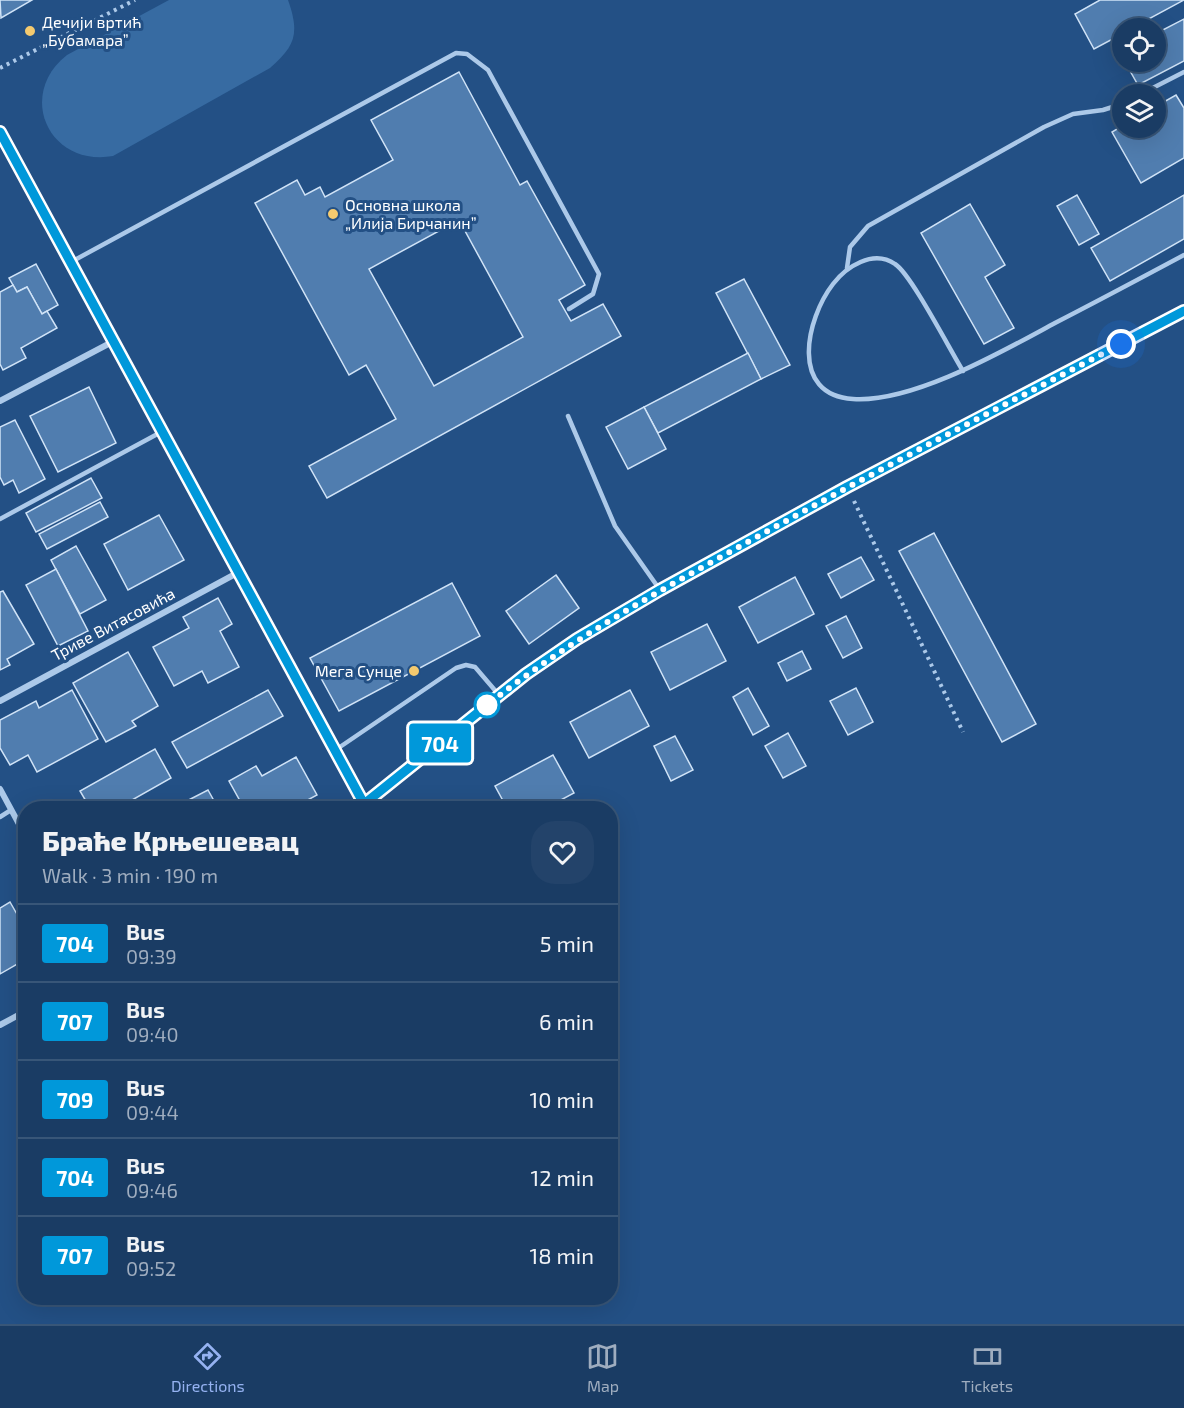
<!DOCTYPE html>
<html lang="en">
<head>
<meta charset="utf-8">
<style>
	:root { --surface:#1a3c64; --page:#23436a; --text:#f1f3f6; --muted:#9fadbf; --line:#385678; --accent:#95b2f1 }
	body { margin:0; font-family:"Exo 2",sans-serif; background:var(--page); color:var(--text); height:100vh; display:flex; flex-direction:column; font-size:22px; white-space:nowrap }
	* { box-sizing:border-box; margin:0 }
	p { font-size:20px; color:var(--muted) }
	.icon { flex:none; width:33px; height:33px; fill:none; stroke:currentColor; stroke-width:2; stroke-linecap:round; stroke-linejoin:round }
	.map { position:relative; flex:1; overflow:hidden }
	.side { position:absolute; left:18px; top:801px; width:600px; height:504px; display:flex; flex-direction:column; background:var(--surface); border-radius:24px; box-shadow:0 6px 24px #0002,0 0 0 2px var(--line) }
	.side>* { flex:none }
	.badge { padding:0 12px; border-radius:4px; font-size:21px; line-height:39px }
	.fabs { position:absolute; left:1112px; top:18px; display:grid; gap:12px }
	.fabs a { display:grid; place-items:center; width:54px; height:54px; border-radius:50%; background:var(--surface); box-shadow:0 6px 24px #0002,0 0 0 2px var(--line); font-size:30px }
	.you { position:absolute; width:30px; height:30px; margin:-15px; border:4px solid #fff; border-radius:50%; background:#1a73e8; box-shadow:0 0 0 9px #1a73e833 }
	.map>.badge { position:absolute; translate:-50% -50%; box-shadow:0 0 0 3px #fff }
	.round { display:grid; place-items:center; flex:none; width:63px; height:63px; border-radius:24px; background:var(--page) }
	.headline { display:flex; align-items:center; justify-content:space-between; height:102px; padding:0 24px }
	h1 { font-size:28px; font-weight:800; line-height:45px }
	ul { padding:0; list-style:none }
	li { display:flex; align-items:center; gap:18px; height:78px; padding:0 24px; border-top:2px solid var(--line) }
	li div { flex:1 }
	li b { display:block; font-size:22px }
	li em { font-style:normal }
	li .badge { min-width:66px; font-weight:700; text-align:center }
	.tab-bar { display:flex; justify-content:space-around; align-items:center; height:84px; border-top:2px solid var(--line); background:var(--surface); font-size:16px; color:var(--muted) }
	.tab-bar a { display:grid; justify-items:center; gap:3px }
	.tab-bar .on { color:var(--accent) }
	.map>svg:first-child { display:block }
</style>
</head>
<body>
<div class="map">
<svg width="1184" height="1324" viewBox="0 0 1184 1324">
	<rect width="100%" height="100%" fill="#235085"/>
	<path fill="#376ba2" d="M 169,0 L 288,0 C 300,34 295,46 270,68 L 113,156 C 49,167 16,95 67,55 Z"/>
	<g fill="#507daf" stroke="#d0e3f7" stroke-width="1.5" fill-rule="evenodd">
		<polygon points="0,0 32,0 1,18"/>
		<polygon points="1100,0 1184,0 1132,28 1122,28 1122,34 1094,49 1075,14"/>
		<polygon points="1184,19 1184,61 1138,85 1125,62 1155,62 1155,34"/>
		<path d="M 459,72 L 520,185 L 527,181 L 585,285 L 559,300 L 571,321 L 603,304 L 621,336 L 327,498 L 309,466 L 396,419 L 366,365 L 349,375 L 255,203 L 297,180 L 305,195 L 320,187 L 325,197 L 393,160 L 371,120 ZM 459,220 L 523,337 L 434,386 L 369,269 Z"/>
		<polygon points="1176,95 1184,108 1184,158 1141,183 1112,132 1122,126 1155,128 1155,107"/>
		<polygon points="1077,195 1099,234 1079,245 1057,206"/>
		<polygon points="1184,195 1184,239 1110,281 1091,248"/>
		<polygon points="970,204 1005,265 985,277 1014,328 984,344 921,233"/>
		<polygon points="36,264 58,305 42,314 27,287 17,292 9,278"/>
		<polygon points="744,279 790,365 761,379 716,293"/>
		<polygon points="13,285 17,292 27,287 42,314 47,311 57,328 21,348 26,358 3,370 0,364 0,292"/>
		<polygon points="748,353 761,379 658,433 644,407"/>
		<polygon points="89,387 116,443 58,472 30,416"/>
		<polygon points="644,407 666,449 628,469 606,427"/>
		<polygon points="15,420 45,479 19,493 13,480 4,485 0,477 0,427"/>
		<polygon points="91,478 102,498 36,532 26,513"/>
		<polygon points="100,502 108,517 47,549 39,534"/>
		<polygon points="159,515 184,560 128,590 104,544"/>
		<polygon points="934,533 1036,724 1002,742 899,551"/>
		<polygon points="76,546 106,600 80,614 51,560"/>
		<polygon points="861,557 874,580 841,598 828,574"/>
		<polygon points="56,569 88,631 58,646 26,585"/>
		<polygon points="556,575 579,608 529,644 506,611"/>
		<polygon points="795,577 814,614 758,643 739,607"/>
		<polygon points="452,583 480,636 339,711 310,658"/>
		<polygon points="3,591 34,644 7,659 10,665 0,670 0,592"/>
		<polygon points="218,598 232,624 220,631 239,667 208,683 202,671 174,686 153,647 189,628 183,617"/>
		<polygon points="846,616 862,648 843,658 826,626"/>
		<polygon points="707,624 726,661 670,690 651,652"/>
		<polygon points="802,651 811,669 787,681 778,663"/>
		<polygon points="128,652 158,706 132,721 136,726 106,742 73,683"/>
		<polygon points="748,688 769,726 753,735 733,697"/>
		<polygon points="856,688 873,722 848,735 830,701"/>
		<polygon points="72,690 98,739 37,772 28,755 10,765 0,748 0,720 36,701 39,708"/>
		<polygon points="268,690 283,716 187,768 172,742"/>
		<polygon points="630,690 649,726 589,758 570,722"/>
		<polygon points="788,733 806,766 783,778 765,746"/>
		<polygon points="675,736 693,770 671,781 654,746"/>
		<polygon points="155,749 171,778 118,808 90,808 80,791"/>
		<polygon points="553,755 574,793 546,808 507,808 495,786"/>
		<polygon points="296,757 317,795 293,808 244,808 229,781 256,766 262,776"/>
		<polygon points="208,790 218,808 173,808"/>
		<polygon points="10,902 26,930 26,959 0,974 0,908"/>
	</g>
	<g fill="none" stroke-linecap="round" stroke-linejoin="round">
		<g stroke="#acc9e9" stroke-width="4" stroke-dasharray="3 4.5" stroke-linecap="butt">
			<polyline points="0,68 135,0"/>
			<polyline points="854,501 963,732"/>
		</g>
		<g stroke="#acc9e9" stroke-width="4.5">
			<polyline points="1141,94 1184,72"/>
			<polyline points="71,262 456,53 467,54 488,70 599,274 593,294 569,309"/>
			<polyline points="847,268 850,247 868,226 1044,127 1073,114 1103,110 1122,104"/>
			<path d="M 963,371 C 950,350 911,274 895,264 C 873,249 846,267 833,284 C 806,319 789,395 853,399 C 913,403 1003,351 1055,323 C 1098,301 1141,278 1184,255"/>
			<polyline points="568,416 615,526 660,590"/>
			<polyline points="0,519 163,431"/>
			<polyline points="334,751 456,668 466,665 475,667 499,695"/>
			<polyline points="0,817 11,810"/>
		</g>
		<g stroke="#acc9e9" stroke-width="6">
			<polyline points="0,132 364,804"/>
			<polyline points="0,401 114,341"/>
			<polyline points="0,701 239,572"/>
			<polyline points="0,789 26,837"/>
			<polyline points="359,808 526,674 577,639 660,590 847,487 1184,311"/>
			<polyline points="0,1025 26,1011"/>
		</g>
	</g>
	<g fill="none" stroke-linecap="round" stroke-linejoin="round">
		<g stroke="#fff" stroke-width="14">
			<polyline id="line" points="0,132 364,804 526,674 577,639 660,590 847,487 1184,311"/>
		</g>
		<use href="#line" stroke="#0098da" stroke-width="9"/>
		<path stroke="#fff" stroke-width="6" stroke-dasharray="0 10.8" d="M 487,705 L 481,710 C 566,641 661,590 757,537 C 877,470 999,408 1121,344"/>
	</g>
	<g fill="#f4ca6f" stroke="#235085" stroke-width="2">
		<circle cx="30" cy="31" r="6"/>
		<circle cx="333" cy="214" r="6"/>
		<circle cx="414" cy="671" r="6"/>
	</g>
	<circle fill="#fff" stroke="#0098da" stroke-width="3" cx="487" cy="705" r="12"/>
	<g text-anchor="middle" stroke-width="6" stroke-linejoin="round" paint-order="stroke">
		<g font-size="16" fill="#fff" stroke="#235085" text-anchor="start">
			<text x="42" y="28">Дечији вртић<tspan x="42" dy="18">„Бубамара”</tspan></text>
			<text x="345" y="211">Основна школа<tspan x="345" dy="18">„Илија Бирчанин”</tspan></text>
			<text x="402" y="677" text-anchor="end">Мега Сунце</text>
		</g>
		<g font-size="16" fill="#fff" stroke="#235085">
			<text transform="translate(113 624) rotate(-28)" y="6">Триве Витасовића</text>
		</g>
	</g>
</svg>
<div class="fabs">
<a><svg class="icon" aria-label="locate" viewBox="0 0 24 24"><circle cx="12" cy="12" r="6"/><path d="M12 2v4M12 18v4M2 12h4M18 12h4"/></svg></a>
<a><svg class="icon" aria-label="layers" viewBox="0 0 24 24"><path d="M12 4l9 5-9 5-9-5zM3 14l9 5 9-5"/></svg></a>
</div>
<div class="you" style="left:1121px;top:344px"></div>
<b class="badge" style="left:440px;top:743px;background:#0098da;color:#fff">704</b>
<section class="side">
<div class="headline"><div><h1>Браће Крњешевац</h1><p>Walk · 3 min · 190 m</p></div><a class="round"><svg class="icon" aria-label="heart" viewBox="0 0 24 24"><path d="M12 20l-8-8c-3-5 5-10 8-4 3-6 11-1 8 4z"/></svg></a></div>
<ul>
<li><span class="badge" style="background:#0098da;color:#fff">704</span><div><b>Bus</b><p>09:39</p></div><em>5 min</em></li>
<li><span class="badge" style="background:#0098da;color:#fff">707</span><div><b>Bus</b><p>09:40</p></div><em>6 min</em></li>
<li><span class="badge" style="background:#0098da;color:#fff">709</span><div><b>Bus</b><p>09:44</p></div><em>10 min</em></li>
<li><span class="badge" style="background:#0098da;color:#fff">704</span><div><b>Bus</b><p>09:46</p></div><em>12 min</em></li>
<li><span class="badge" style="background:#0098da;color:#fff">707</span><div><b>Bus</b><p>09:52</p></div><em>18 min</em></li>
</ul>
</section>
</div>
<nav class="tab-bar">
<a class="on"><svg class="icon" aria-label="directions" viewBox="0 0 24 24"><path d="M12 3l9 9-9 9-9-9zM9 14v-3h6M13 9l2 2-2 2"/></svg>Directions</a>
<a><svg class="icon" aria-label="map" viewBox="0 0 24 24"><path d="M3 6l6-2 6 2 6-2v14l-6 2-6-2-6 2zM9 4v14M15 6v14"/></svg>Map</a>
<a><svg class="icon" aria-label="tickets" viewBox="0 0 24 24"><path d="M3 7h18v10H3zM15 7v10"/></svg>Tickets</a>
</nav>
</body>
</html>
